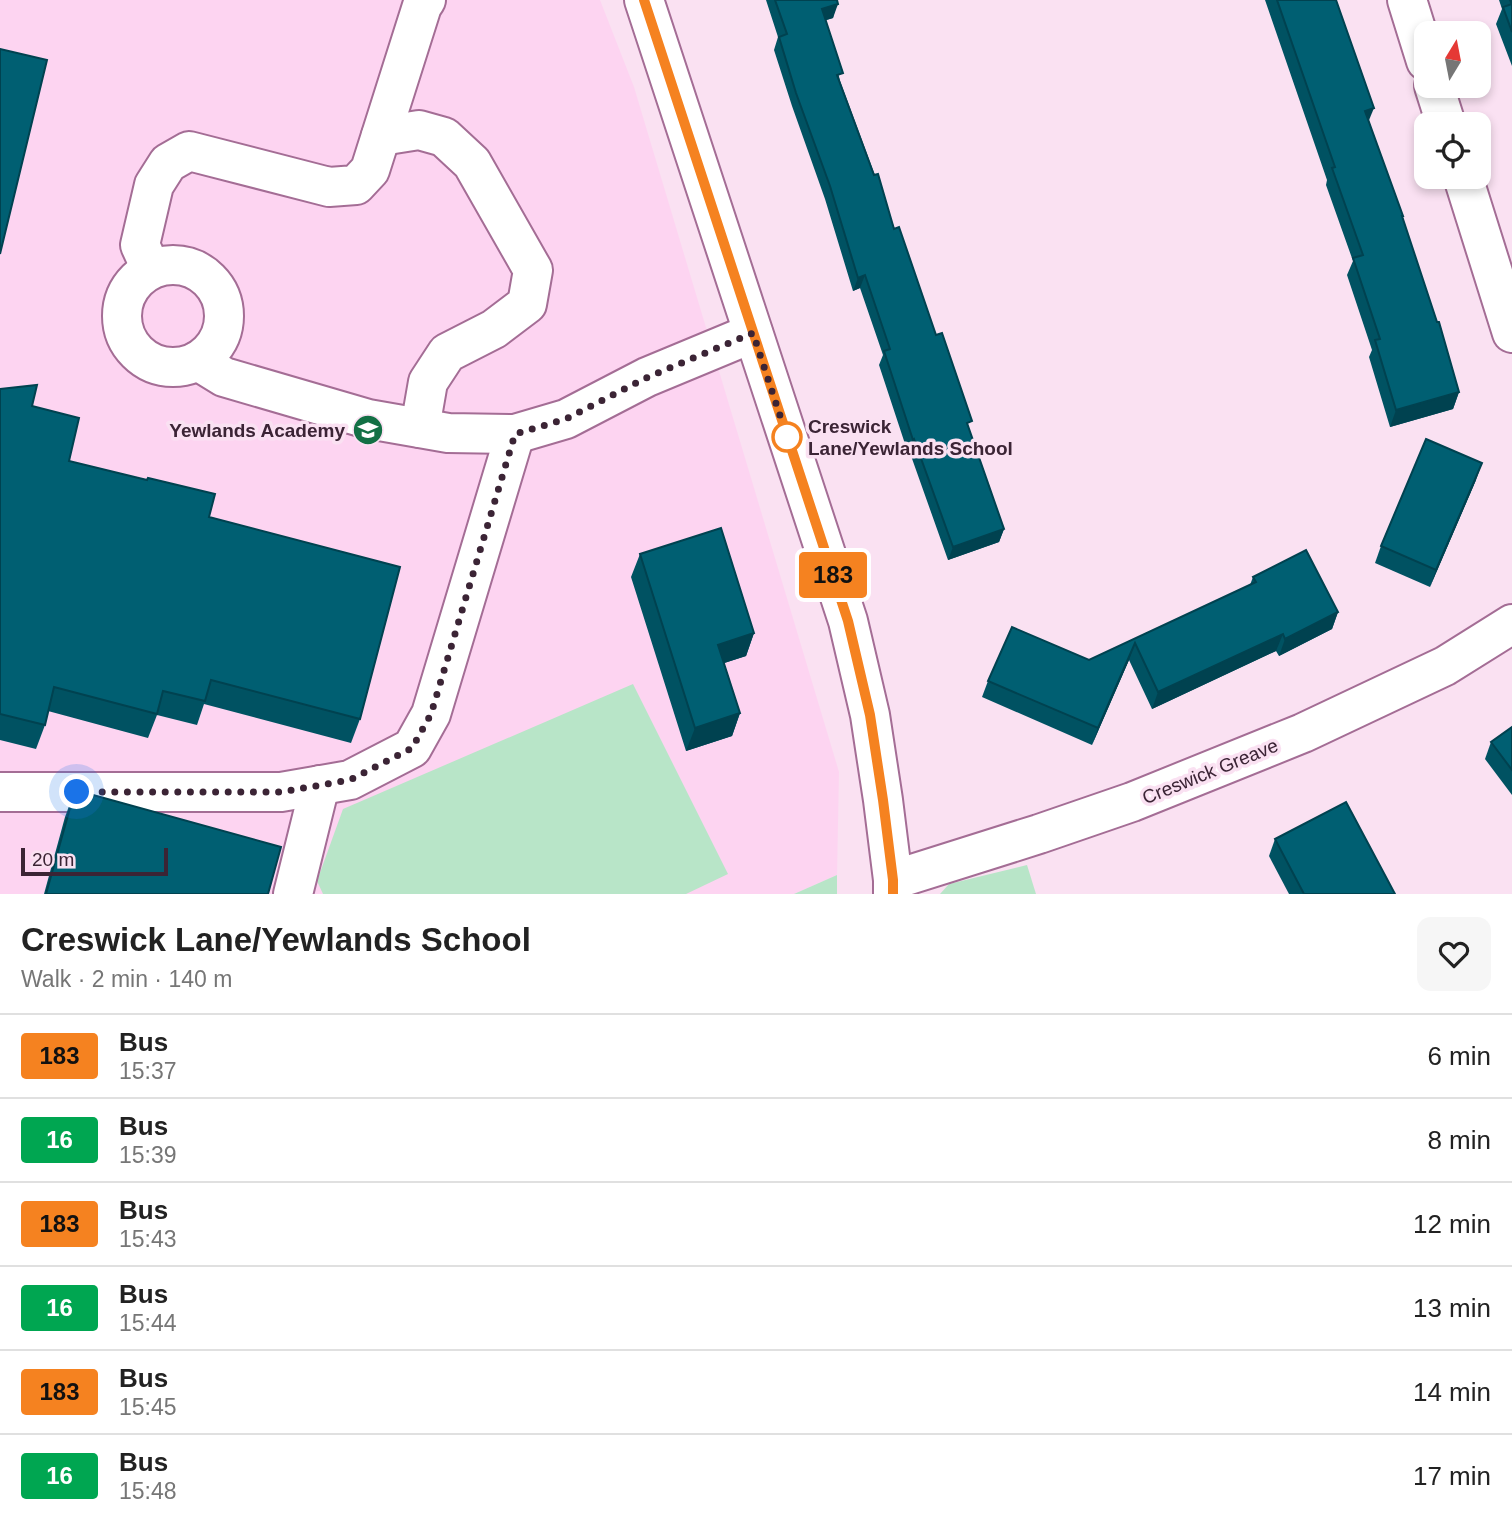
<!DOCTYPE html>
<html lang="en">
<head>
<meta charset="utf-8">
<style>
	:root { --surface:#fff; --page:#f6f6f6; --text:#222; --muted:#767676; --line:#e0e0e0 }
	body { margin:0; font-family:Arial,sans-serif; background:var(--page); color:var(--text); height:100vh; display:flex; flex-direction:column; font-size:26px; white-space:nowrap }
	* { box-sizing:border-box; margin:0 }
	p { font-size:23px; color:var(--muted) }
	.icon { flex:none; width:38px; height:38px; fill:none; stroke:currentColor; stroke-width:2; stroke-linecap:round; stroke-linejoin:round }
	.map { position:relative; height:894px; overflow:hidden }
	.side { display:flex; flex-direction:column; background:var(--surface); flex:1 }
	.side>* { flex:none }
	.badge { padding:0 14px; border-radius:5px; font-size:24px; line-height:46px }
	.needle { width:46px; rotate:10deg }
	.fabs { position:absolute; left:1414px; top:21px; display:grid; gap:14px }
	.fabs a { display:grid; place-items:center; width:77px; height:77px; border-radius:14px; background:var(--surface); box-shadow:0 4px 10px #0003; font-size:35px }
	.scale { position:absolute; left:21px; bottom:18px; width:147px; box-sizing:border-box; padding-left:7px; border:4px solid #3b2435; border-top:0; font-size:19px; line-height:24px; white-space:nowrap; color:#3b2435; -webkit-text-stroke:5px #fae1f2; paint-order:stroke }
	.you { position:absolute; width:35px; height:35px; margin:-18px; border:5px solid #fff; border-radius:50%; background:#1a73e8; box-shadow:0 0 0 10px #1a73e833 }
	.map>.badge { position:absolute; translate:-50% -50%; box-shadow:0 0 0 4px #fff }
	.round { display:grid; place-items:center; flex:none; width:74px; height:74px; border-radius:14px; background:var(--page) }
	.headline { display:flex; align-items:center; justify-content:space-between; height:119px; padding:0 21px }
	h1 { font-size:33px; font-weight:800; line-height:52px }
	ul { padding:0; list-style:none }
	li { display:flex; align-items:center; gap:21px; height:84px; padding:0 21px; border-top:2px solid var(--line) }
	li div { flex:1 }
	li b { display:block; font-size:26px }
	li em { font-style:normal }
	li .badge { min-width:77px; font-weight:700; text-align:center }
	.map>svg:first-child { display:block }
</style>
</head>
<body>
<div class="map">
<svg width="1512" height="894" viewBox="0 0 1512 894">
	<rect width="100%" height="100%" fill="#fae1f2"/>
	<polygon fill="#fdd4f1" points="0,0 600,0 634,87 839,772 837,875 794,894 0,894"/>
	<g fill="#b8e5c8">
		<polygon points="633,684 728,874 686,894 323,894 317,881 343,809"/>
		<polygon points="1027,865 1036,894 940,894 949,884"/>
		<polygon points="837,875 837,894 794,894"/>
	</g>
	<g fill="none" stroke-linecap="round" stroke-linejoin="round">
		<g stroke="#a46d95" stroke-width="42">
			<g id="minor">
				<polyline points="644,0 848,621 870,715 883,800 893,880 893,894"/>
				<polyline points="1407,0 1426,61"/>
				<polyline points="1434,86 1446,124"/>
				<polyline points="381,136 419,130 444,137 472,163 533,270 527,304 494,329 447,353 428,382 420,428"/>
				<polyline points="1463,177 1512,333"/>
				<circle cx="173" cy="316" r="51"/>
				<polyline points="151,269 140,245 154,185 168,163 189,151 329,187 356,185 370,170 422,6 426,0"/>
				<polyline points="198,361 224,377 368,419 448,433 515,434 566,419 647,377 753,333"/>
				<polyline points="0,792 281,792 350,780 412,748 431,714 515,434"/>
				<polyline points="893,880 1039,834 1132,802 1303,733 1445,666 1512,624"/>
				<polyline points="293,894 320,785"/>
			</g>
		</g>
		<use href="#minor" stroke="#fff" stroke-width="38"/>
	</g>
	<g fill="#005262">
		<polygon points="766,0 837,0 833,18 826,20 840,81 969,429 1004,529 999,542 948,560 910,453 908,453 879,365 883,355 860,288 853,291 825,199 792,106 774,50 778,37"/>
		<polygon points="1265,0 1336,0 1369,121 1402,218 1459,392 1453,409 1390,427 1369,357 1372,350 1347,275 1353,261 1326,185 1327,180"/>
		<polygon points="1499,0 1512,0 1512,66 1496,24 1502,9"/>
		<polygon points="0,389 32,406 69,461 209,517 360,719 351,743 204,704 197,725 157,715 148,738 48,711 45,725 36,749 0,740"/>
		<polygon points="1476,480 1430,587 1375,563 1381,546"/>
		<polygon points="640,554 754,633 746,656 724,663 740,713 732,736 686,751 631,577"/>
		<polygon points="1253,577 1338,612 1332,629 1279,656 1276,651 1152,709 1129,660 1092,745 982,697 988,681 1089,660 1250,585"/>
		<polygon points="1512,727 1512,795 1485,759 1491,742"/>
		<polygon points="75,790 268,894 44,894 65,817"/>
		<polygon points="1275,839 1395,894 1289,894 1269,856"/>
	</g>
	<g fill="#004250">
		<polygon points="838,4 833,18 817,23 822,9"/>
		<polygon points="1374,108 1367,125 1365,111"/>
		<polygon points="865,275 860,288 853,291 858,278"/>
		<polygon points="1459,392 1453,409 1390,427 1396,410"/>
		<polygon points="1482,463 1476,480 1430,587 1436,570"/>
		<polygon points="1004,529 999,542 948,560 953,547"/>
		<polygon points="1338,612 1332,629 1279,656 1285,639"/>
		<polygon points="754,633 746,656 709,668 718,645"/>
		<polygon points="1283,634 1276,651 1152,709 1158,692"/>
		<polygon points="1135,643 1129,660 1092,745 1098,728"/>
		<polygon points="740,713 732,736 686,751 695,728"/>
	</g>
	<g fill="#005f72" stroke="#004250" stroke-width="2">
		<polygon points="775,0 837,0 838,4 822,9 843,73 837,75 874,175 878,174 894,229 899,227 936,335 942,333 972,421 967,423 1004,529 953,547 914,439 913,440 884,351 890,349 865,275 858,278 830,186 796,93 779,37 787,34"/>
		<polygon points="1277,0 1336,0 1374,108 1365,111 1403,216 1402,216 1437,322 1439,322 1459,392 1396,410 1375,340 1380,339 1353,258 1363,255 1332,168 1335,167"/>
		<polygon points="1510,0 1512,0 1512,32 1503,7 1512,4"/>
		<polygon points="0,49 47,60 0,254"/>
		<polygon points="37,385 32,406 79,418 69,461 147,480 148,478 215,494 209,517 400,567 360,719 211,680 205,701 163,691 157,714 54,687 45,725 0,714 0,389"/>
		<polygon points="1426,439 1482,463 1436,570 1381,546"/>
		<polygon points="721,528 754,633 718,645 740,713 695,728 640,554"/>
		<polygon points="1306,550 1338,612 1285,639 1283,634 1158,692 1135,643 1098,728 988,681 1012,627 1089,660 1256,582 1253,577"/>
		<polygon points="1512,727 1512,770 1491,742"/>
		<polygon points="75,790 281,847 268,894 46,894"/>
		<polygon points="1346,802 1395,894 1304,894 1275,839"/>
	</g>
	<g fill="none" stroke-linecap="round" stroke-linejoin="round">
		<g stroke="#fff" stroke-width="16">
			<polyline id="line" points="644,0 848,621 870,715 883,800 893,880 893,894"/>
		</g>
		<use href="#line" stroke="#f58220" stroke-width="10"/>
		<polyline stroke="#3b2435" stroke-width="7" stroke-dasharray="0 12.6" points="77,792 281,792 350,780 412,748 431,714 515,434 566,419 648,377 753,333 787,437"/>
	</g>
	<defs>
		<g id="school-disc" transform="scale(1.575)"><circle r="9.5" fill="#137045" stroke="#fae1f2"/><path d="M0-5L7-2L0 1L-7-2ZM-4 1L0 2.5L4 1V4Q0 6-4 4Z" fill="#fff"/></g>
	</defs>
	<g fill-rule="evenodd">
		<use href="#school-disc" x="368" y="430"/>
	</g>
	<circle fill="#fff" stroke="#f58220" stroke-width="3.5" cx="787" cy="437" r="14"/>
	<g text-anchor="middle" stroke-width="7" stroke-linejoin="round" paint-order="stroke">
		<g font-size="19" font-weight="bold" fill="#3b2435" stroke="#fae1f2" text-anchor="start">
			<text x="808" y="433">Creswick<tspan x="808" dy="22">Lane/Yewlands School</tspan></text>
		</g>
		<g font-size="19" font-weight="bold" fill="#3b2435" stroke="#fae1f2" text-anchor="end">
			<text x="345" y="437">Yewlands Academy</text>
		</g>
		<g font-size="19" fill="#3b2435" stroke="#fae1f2">
			<text transform="translate(1210 771) rotate(-22)" y="7">Creswick Greave</text>
		</g>
	</g>
</svg>
<div class="fabs">
<a><svg class="needle" viewBox="-14 -14 28 28"><path d="M0-13l5 13h-10z" fill="#e53935"/><path d="M0 13l5-13h-10z" fill="#767676"/></svg></a>
<a><svg class="icon" aria-label="locate" viewBox="0 0 24 24"><circle cx="12" cy="12" r="6"/><path d="M12 2v4M12 18v4M2 12h4M18 12h4"/></svg></a>
</div>
<div class="scale">20 m</div>
<div class="you" style="left:77px;top:792px"></div>
<b class="badge" style="left:833px;top:575px;background:#f58220;color:#111">183</b>
</div>
<section class="side">
<div class="headline"><div><h1>Creswick Lane/Yewlands School</h1><p>Walk · 2 min · 140 m</p></div><a class="round"><svg class="icon" aria-label="heart" viewBox="0 0 24 24"><path d="M12 20l-8-8c-3-5 5-10 8-4 3-6 11-1 8 4z"/></svg></a></div>
<ul>
<li><span class="badge" style="background:#f58220;color:#111">183</span><div><b>Bus</b><p>15:37</p></div><em>6 min</em></li>
<li><span class="badge" style="background:#00a651;color:#fff">16</span><div><b>Bus</b><p>15:39</p></div><em>8 min</em></li>
<li><span class="badge" style="background:#f58220;color:#111">183</span><div><b>Bus</b><p>15:43</p></div><em>12 min</em></li>
<li><span class="badge" style="background:#00a651;color:#fff">16</span><div><b>Bus</b><p>15:44</p></div><em>13 min</em></li>
<li><span class="badge" style="background:#f58220;color:#111">183</span><div><b>Bus</b><p>15:45</p></div><em>14 min</em></li>
<li><span class="badge" style="background:#00a651;color:#fff">16</span><div><b>Bus</b><p>15:48</p></div><em>17 min</em></li>
</ul>
</section>
</body>
</html>
